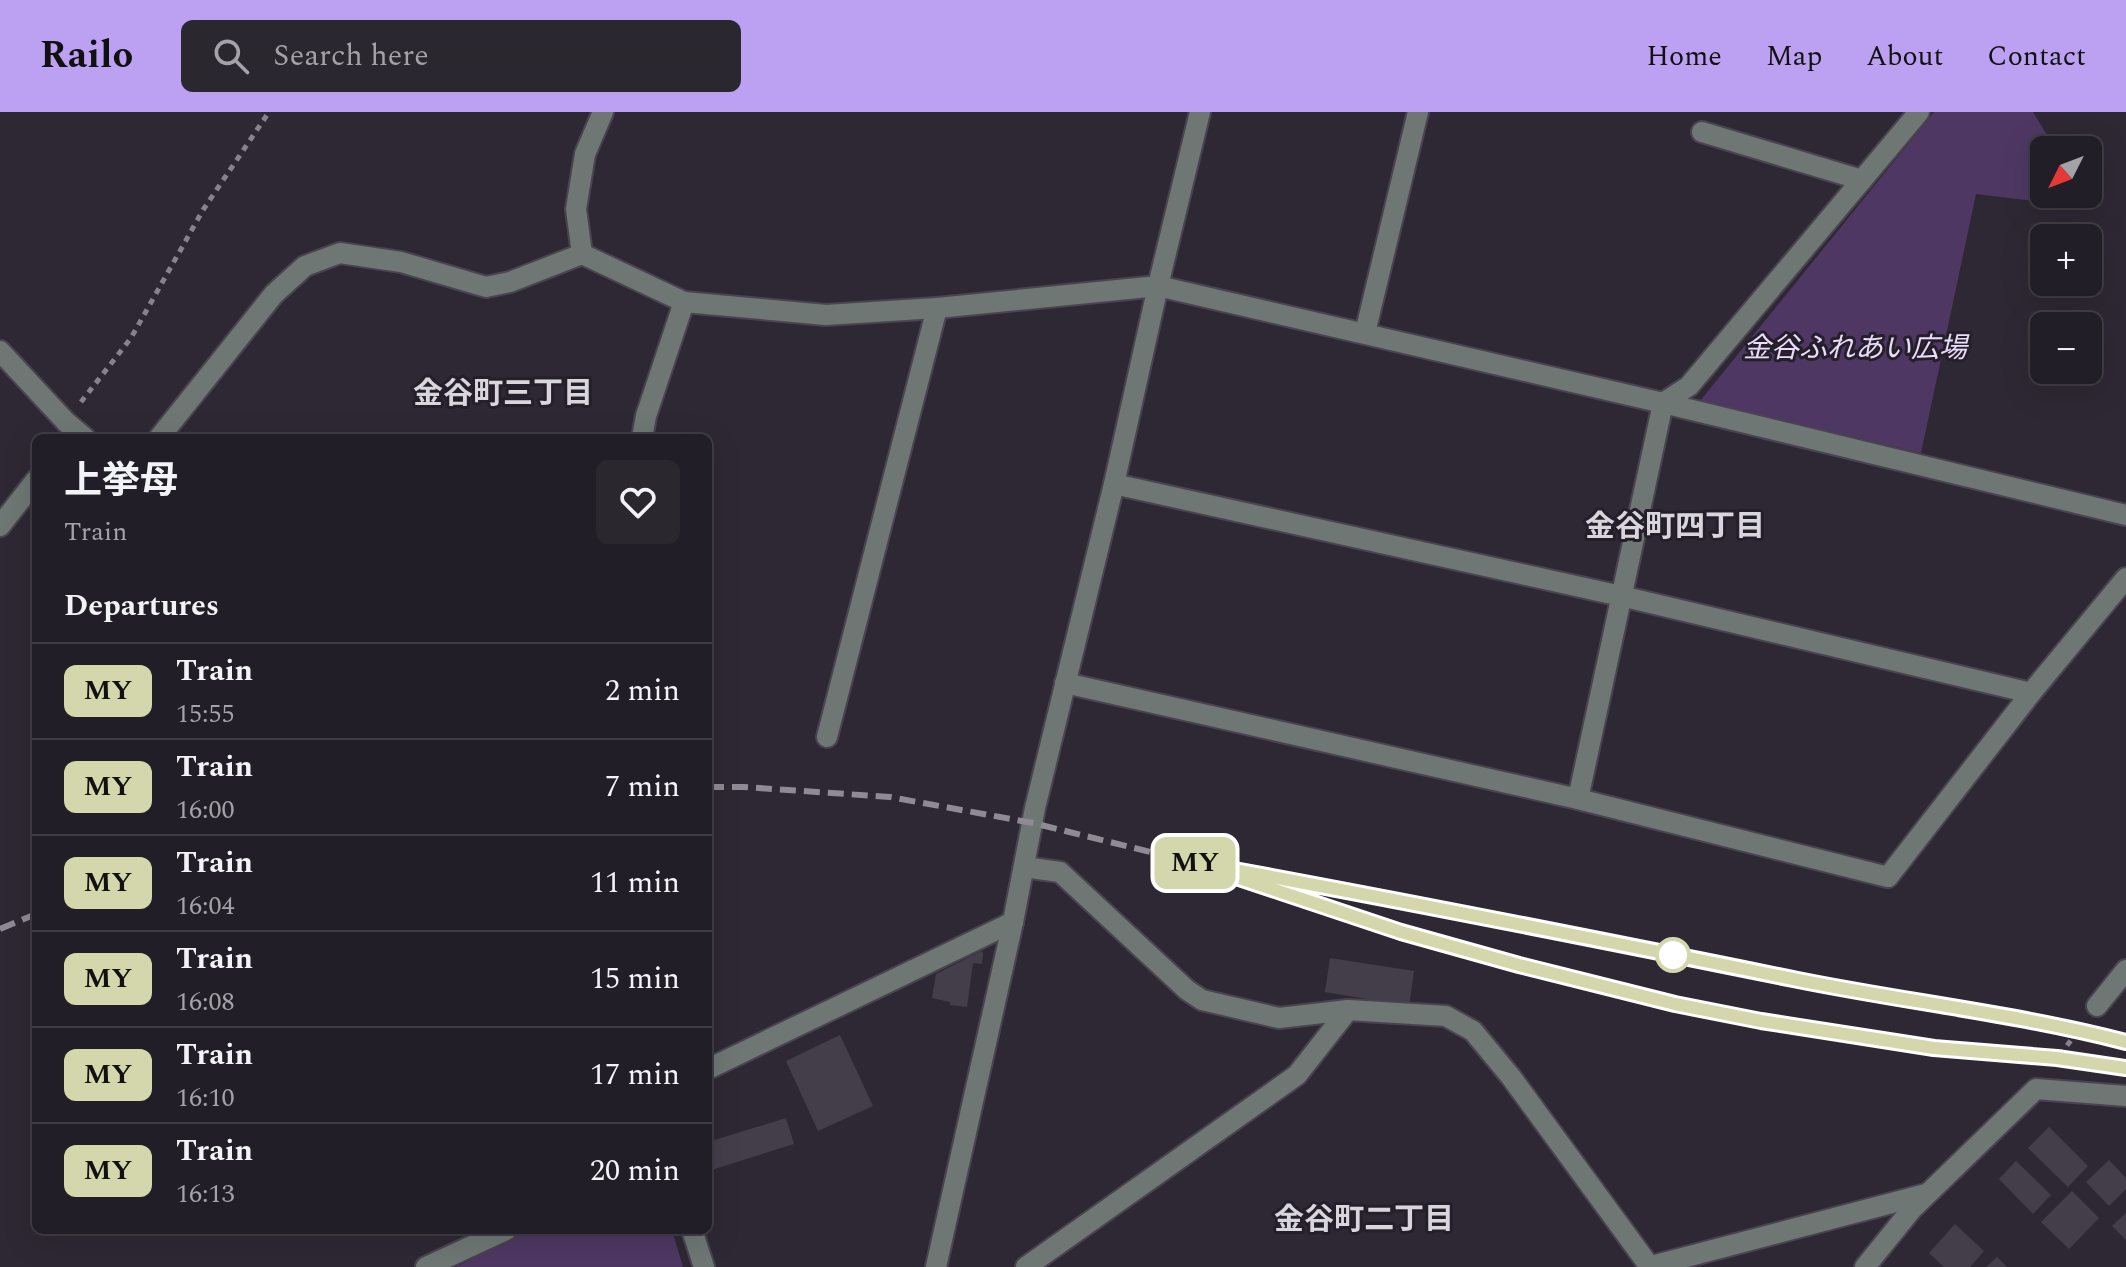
<!DOCTYPE html>
<html lang="en">
<head>
<meta charset="utf-8">
<style>
	:root { --surface:#221e27; --page:#2a272f; --text:#f1f3f6; --muted:#a2a2a7; --line:#3f3c44; --accent:#bca0f2 }
	body { margin:0; font-family:Spectral,"Noto Sans JP",serif; background:var(--page); color:var(--text); height:100vh; display:flex; flex-direction:column; font-size:30px; white-space:nowrap }
	* { box-sizing:border-box; margin:0 }
	p { font-size:26px; color:var(--muted) }
	.icon { flex:none; width:44px; height:44px; fill:none; stroke:currentColor; stroke-width:2; stroke-linecap:round; stroke-linejoin:round }
	.map { position:relative; flex:1; overflow:hidden }
	.drawer { position:absolute; left:32px; top:322px; width:680px; height:800px; display:flex; flex-direction:column; background:var(--surface); border-radius:12px; box-shadow:0 8px 32px #0002,0 0 0 2px var(--line) }
	.drawer>* { flex:none }
	.badge { padding:0 16px; border-radius:12px; font-size:28px; line-height:52px }
	.needle { width:52px; rotate:228deg }
	.controls { position:absolute; left:2030px; top:24px; display:grid; gap:16px }
	.controls a { display:grid; place-items:center; width:72px; height:72px; border-radius:12px; background:var(--surface); box-shadow:0 8px 32px #0002,0 0 0 2px var(--line); font-size:40px }
	.map>.badge { position:absolute; translate:-50% -50%; box-shadow:0 0 0 4px #fff }
	h2 { padding:0 32px; font-size:30px; line-height:72px }
	.round { display:grid; place-items:center; flex:none; width:84px; height:84px; border-radius:12px; background:var(--page) }
	.head { display:flex; align-items:center; justify-content:space-between; height:136px; padding:0 32px }
	h1 { font-size:38px; font-weight:700; line-height:60px }
	ul { padding:0; list-style:none }
	li { display:flex; align-items:center; gap:24px; height:96px; padding:0 32px; border-top:2px solid var(--line) }
	li div { flex:1 }
	li b { display:block; font-size:30px }
	li em { font-style:normal }
	li .badge { min-width:88px; font-weight:700; text-align:center }
	header { display:flex; align-items:center; gap:48px; box-sizing:border-box; height:112px; padding:0 40px; background:var(--accent); color:#111 }
	header strong { font-size:38px }
	nav { display:flex; gap:44px; margin-inline-start:auto; font-size:28px }
	.search { width:560px; height:72px; background:var(--page); display:flex; align-items:center; gap:20px; box-sizing:border-box; padding:0 28px; border-radius:12px; color:var(--muted); font-size:30px }
	.map>svg:first-child { display:block }
</style>
</head>
<body>
<header>
<strong>Railo</strong>
<div class="search"><svg class="icon" aria-label="search" viewBox="0 0 24 24"><circle cx="10" cy="10" r="6"/><path d="M15 15l6 6"/></svg>Search here</div>
<nav><a>Home</a><a>Map</a><a>About</a><a>Contact</a></nav>
</header>
<div class="map">
<svg width="2126" height="1155" viewBox="0 0 2126 1155">
	<rect width="100%" height="100%" fill="#2e2834"/>
	<g fill="#4e3863">
		<polygon points="1934,0 2033,0 2056,38 2044,38 2044,82 2082,82 2090,96 1976,82 1921,341 1700,289"/>
		<polygon points="528,1118 672,1118 683,1155 456,1155"/>
	</g>
	<g fill="#443e4b">
		<polygon points="981,839 983,841 982,852 973,851 967,895 950,893 950,890 932,886 936,862"/>
		<polygon points="1330,846 1414,859 1409,894 1325,880"/>
		<polygon points="840,923 873,994 818,1019 786,949"/>
		<polygon points="786,1006 794,1032 708,1059 708,1030"/>
		<polygon points="2049,1015 2088,1054 2068,1075 2028,1036"/>
		<polygon points="2109,1048 2126,1066 2126,1077 2109,1094 2086,1070"/>
		<polygon points="2016,1049 2051,1083 2033,1102 1999,1067"/>
		<polygon points="2072,1079 2099,1106 2069,1137 2041,1110"/>
		<polygon points="2126,1101 2126,1128 2112,1114"/>
		<polygon points="1955,1112 1984,1139 1970,1155 1944,1155 1929,1141"/>
		<polygon points="1997,1145 2007,1155 1986,1155"/>
	</g>
	<g fill="none" stroke-linecap="round" stroke-linejoin="round">
		<g stroke="#49444f" stroke-width="24">
			<g id="minor">
				<polyline points="1702,20 1862,68"/>
				<polyline points="582,142 576,97 585,42 603,0"/>
				<polyline points="1365,221 1418,0"/>
				<polyline points="0,239 66,310 85,326"/>
				<polyline points="159,326 274,182 305,154 340,141 401,150 486,175 510,170 582,142 684,190 826,203 937,196 1158,174 1663,291 2126,403"/>
				<polyline points="642,326 646,304 684,190"/>
				<polyline points="1114,372 1621,484 2031,581"/>
				<polyline points="0,414 36,368"/>
				<polyline points="1065,571 1578,687 1888,765 2031,581 2126,466"/>
				<polyline points="827,625 937,196"/>
				<polyline points="1578,687 1663,291 1689,274 1919,0"/>
				<polyline points="1024,755 1060,760 1187,878 1202,888 1279,906 1348,898 1446,904 1473,919 1511,965 1650,1155"/>
				<polyline points="2097,894 2126,858"/>
				<polyline points="708,957 1013,810"/>
				<polyline points="692,1118 704,1155"/>
				<polyline points="426,1155 506,1118"/>
				<polyline points="936,1155 1013,810 1035,696 1114,372 1158,174 1200,0"/>
				<polyline points="1026,1155 1297,963 1348,898"/>
				<polyline points="1648,1155 1926,1082"/>
				<polyline points="1865,1155 1912,1097 2036,977 2126,984"/>
			</g>
		</g>
		<g stroke="#87828c" stroke-width="5" stroke-dasharray="6 6" stroke-linecap="butt">
			<polyline points="81,290 131,226 203,98 269,0"/>
			<polyline points="2053,953 2082,913"/>
		</g>
		<use href="#minor" stroke="#6f7775" stroke-width="20"/>
		<g stroke="#8f8a94" stroke-width="6" stroke-dasharray="16 8" stroke-linecap="butt">
			<polyline points="708,675 744,675 890,685 1033,711 1191,750 1405,789 1801,869 2078,917 2126,930"/>
			<polyline points="1256,771 1401,820 1519,853 1675,892 1761,909 1934,936 2057,946 2126,956"/>
			<polyline points="0,817 36,802"/>
		</g>
	</g>
	<g fill="none" stroke-linecap="round" stroke-linejoin="round">
		<g stroke="#fff" stroke-width="18">
			<path id="line" d="M 2126,930 C 2018,902 1907,890 1798,868 C 1596,827 1394,787 1191,750 L 1401,820 L 1519,853 L 1675,892 L 1761,909 L 1934,936 L 2057,946 L 2126,956"/>
		</g>
		<use href="#line" stroke="#d4d7ab" stroke-width="12"/>
	</g>
	<circle fill="#fff" stroke="#d4d7ab" stroke-width="4" cx="1673" cy="843" r="16"/>
	<g text-anchor="middle" stroke-width="6" stroke-linejoin="round" paint-order="stroke">
		<g font-size="28" font-style="italic" fill="#eadcf9" stroke="#241f2a">
			<text x="1855" y="245">金谷ふれあい広場</text>
		</g>
		<g font-size="30" font-weight="bold" fill="#d9d5dd" stroke="#241f2a">
			<text x="503" y="291">金谷町三丁目</text>
			<text x="1675" y="424">金谷町四丁目</text>
			<text x="1364" y="1117">金谷町二丁目</text>
		</g>
	</g>
</svg>
<div class="controls">
<a><svg class="needle" viewBox="-14 -14 28 28"><path d="M0-13l5 13h-10z" fill="#e53935"/><path d="M0 13l5-13h-10z" fill="#a2a2a7"/></svg></a>
<a>+</a>
<a>−</a>
</div>
<b class="badge" style="left:1195px;top:751px;background:#d4d7ab;color:#111">MY</b>
<section class="drawer">
<div class="head"><div><h1>上挙母</h1><p>Train</p></div><a class="round"><svg class="icon" aria-label="heart" viewBox="0 0 24 24"><path d="M12 20l-8-8c-3-5 5-10 8-4 3-6 11-1 8 4z"/></svg></a></div>
<h2>Departures</h2>
<ul>
<li><span class="badge" style="background:#d4d7ab;color:#111">MY</span><div><b>Train</b><p>15:55</p></div><em>2 min</em></li>
<li><span class="badge" style="background:#d4d7ab;color:#111">MY</span><div><b>Train</b><p>16:00</p></div><em>7 min</em></li>
<li><span class="badge" style="background:#d4d7ab;color:#111">MY</span><div><b>Train</b><p>16:04</p></div><em>11 min</em></li>
<li><span class="badge" style="background:#d4d7ab;color:#111">MY</span><div><b>Train</b><p>16:08</p></div><em>15 min</em></li>
<li><span class="badge" style="background:#d4d7ab;color:#111">MY</span><div><b>Train</b><p>16:10</p></div><em>17 min</em></li>
<li><span class="badge" style="background:#d4d7ab;color:#111">MY</span><div><b>Train</b><p>16:13</p></div><em>20 min</em></li>
</ul>
</section>
</div>
</body>
</html>
